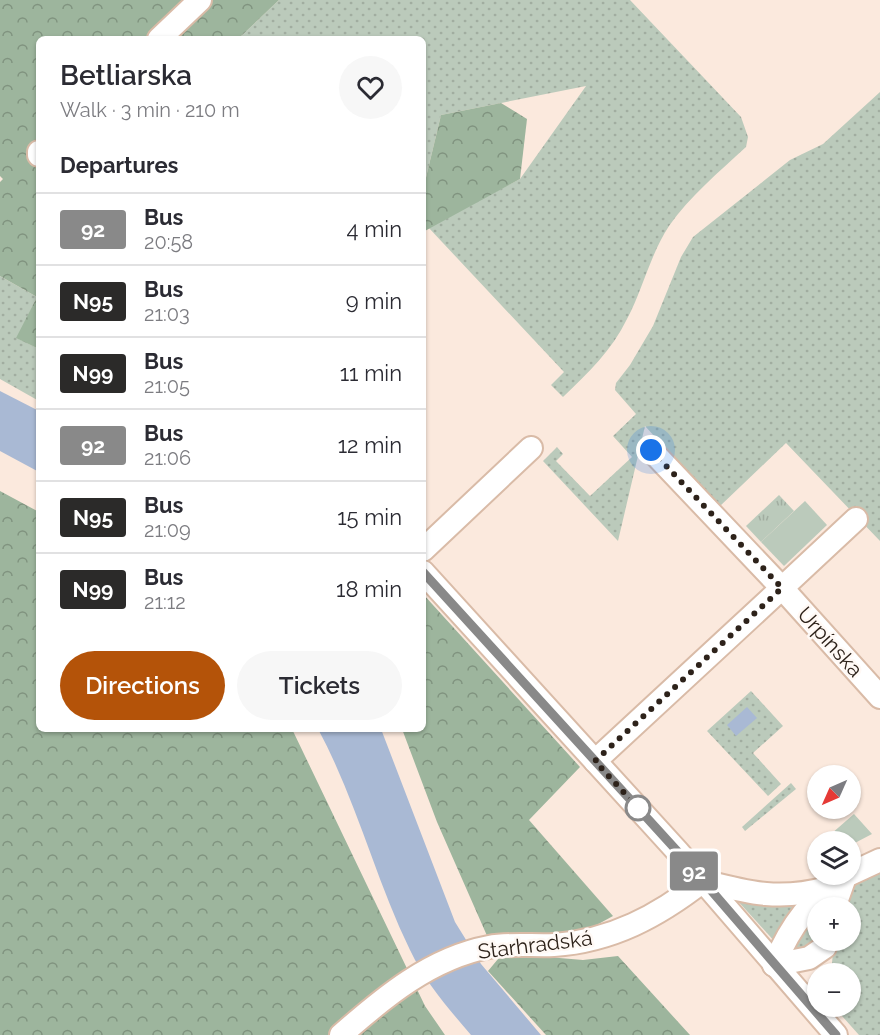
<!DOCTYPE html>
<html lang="en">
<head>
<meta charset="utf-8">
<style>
	:root { --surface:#fff; --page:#f7f7f7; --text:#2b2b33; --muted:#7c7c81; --line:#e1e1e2; --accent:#b45309 }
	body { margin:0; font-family:Raleway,sans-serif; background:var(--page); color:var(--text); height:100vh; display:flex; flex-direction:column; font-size:22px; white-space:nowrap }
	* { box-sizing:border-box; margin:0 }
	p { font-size:20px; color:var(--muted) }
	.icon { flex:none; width:33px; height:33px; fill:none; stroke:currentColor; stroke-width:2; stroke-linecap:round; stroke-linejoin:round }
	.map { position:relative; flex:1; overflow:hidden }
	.panel { position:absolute; left:36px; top:36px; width:390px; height:696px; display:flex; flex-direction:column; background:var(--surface); border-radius:9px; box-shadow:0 2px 4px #0004 }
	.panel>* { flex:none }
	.badge { padding:0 12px; border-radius:4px; font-size:21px; line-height:39px }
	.needle { width:39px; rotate:225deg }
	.fabs { position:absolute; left:807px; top:765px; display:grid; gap:12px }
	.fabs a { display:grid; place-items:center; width:54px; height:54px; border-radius:50%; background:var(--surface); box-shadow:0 2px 4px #0004; font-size:30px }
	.you { position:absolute; width:30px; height:30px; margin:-15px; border:4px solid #fff; border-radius:50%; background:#1a73e8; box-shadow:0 0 0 9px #1a73e833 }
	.map>.badge { position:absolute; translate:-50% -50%; box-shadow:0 0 0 3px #fff }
	h2 { padding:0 24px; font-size:22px; line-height:54px }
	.round { display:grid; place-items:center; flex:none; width:63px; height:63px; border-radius:32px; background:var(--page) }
	.overview { display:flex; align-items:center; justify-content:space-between; height:102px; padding:0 24px }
	h1 { font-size:28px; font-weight:600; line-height:45px }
	.primary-button { display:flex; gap:12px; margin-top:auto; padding:12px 24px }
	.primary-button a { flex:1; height:69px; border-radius:36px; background:var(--accent); color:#fff; font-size:24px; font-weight:600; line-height:69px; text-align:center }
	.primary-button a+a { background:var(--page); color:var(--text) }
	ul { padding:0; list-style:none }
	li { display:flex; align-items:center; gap:18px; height:72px; padding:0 24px; border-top:2px solid var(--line) }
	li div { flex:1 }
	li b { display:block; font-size:22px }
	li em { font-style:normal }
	li .badge { min-width:66px; font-weight:700; text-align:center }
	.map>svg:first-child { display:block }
</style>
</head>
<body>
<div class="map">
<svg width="880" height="1035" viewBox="0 0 880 1035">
	<defs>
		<pattern id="grass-dots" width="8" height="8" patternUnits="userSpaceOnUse" patternTransform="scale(1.5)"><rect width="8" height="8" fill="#bbcabb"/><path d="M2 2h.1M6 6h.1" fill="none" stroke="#a1ada0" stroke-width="1.8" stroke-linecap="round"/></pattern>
		<pattern id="forest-crowns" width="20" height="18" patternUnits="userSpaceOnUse" patternTransform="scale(1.5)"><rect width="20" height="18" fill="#9db59d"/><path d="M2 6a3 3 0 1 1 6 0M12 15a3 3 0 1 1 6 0" fill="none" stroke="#80937f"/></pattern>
		<pattern id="park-tufts" width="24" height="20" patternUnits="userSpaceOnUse" patternTransform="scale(1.5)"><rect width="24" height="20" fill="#bbcabb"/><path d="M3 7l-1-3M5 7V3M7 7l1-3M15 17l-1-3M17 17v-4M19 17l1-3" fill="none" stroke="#a1ada0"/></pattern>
	</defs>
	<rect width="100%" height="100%" fill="#fbe9dd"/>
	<g fill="url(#grass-dots)">
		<path d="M 279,0 L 630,0 L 741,117 L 748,137 L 746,147 C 719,172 690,196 669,226 C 650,255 643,289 627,319 C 612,350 588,373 563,397 L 551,385 L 564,372 L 428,227 L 520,179 L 586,86 L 441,115 L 423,190 L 423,39 L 238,39 Z"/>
		<polygon points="880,92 880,541 786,443 719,507 645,426 618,541 543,461 557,447 563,454 556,461 590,496 632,457 613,436 636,414 615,390 616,383 630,365 653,326 681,257 693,237 790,160 823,144"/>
		<polygon points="0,276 37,297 17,338 39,349 39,401 0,379"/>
		<polygon points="751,691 783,726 753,753 781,784 768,796 707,731"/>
		<polygon points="791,783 796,789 745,831 742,827"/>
		<path d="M 880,870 L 880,1035 L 859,1035 L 834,1007 L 850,1006 L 850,974 L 831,974 L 834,941 L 850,940 L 850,908 L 841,907 C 844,890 865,877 880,870 Z"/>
		<polygon points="736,899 809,900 777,944"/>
		<polygon points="818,908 817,940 791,957 792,938"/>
	</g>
	<g fill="url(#forest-crowns)">
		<polygon points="0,0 279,0 238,39 39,39 39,349 16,338 37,297 0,276 0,182 3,179 0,176"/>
		<polygon points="501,103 527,119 520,179 423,232 423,190 441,115"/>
		<polygon points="0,491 39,512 39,729 292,729 425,1006 445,1035 0,1035"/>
		<polygon points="423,594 580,767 529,820 613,916 582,933 488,938 437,822 402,729 423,729"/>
		<polygon points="524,955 583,960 618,956 690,1035 546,1035 488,971 498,959"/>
	</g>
	<polygon fill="url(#park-tufts)" points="779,495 794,511 761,542 746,526"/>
	<g fill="#bbcabb">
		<polygon points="805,501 827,525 784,566 761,542"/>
		<polygon points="854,814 872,834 851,845 850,842 823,841"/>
	</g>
	<g fill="#a9b9d4">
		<polygon points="0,391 39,411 39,472 0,451"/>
		<polygon points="747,707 757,718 736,736 727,725"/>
		<path d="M 318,729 L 381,729 L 455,922 L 481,964 L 541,1035 L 471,1035 C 448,1008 425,982 410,950 C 375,878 356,799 318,729 Z"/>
	</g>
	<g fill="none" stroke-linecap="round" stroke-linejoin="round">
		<g stroke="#d9bba7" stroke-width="26">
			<g id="minor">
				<polyline points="159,39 200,0"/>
				<polyline points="39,152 39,155"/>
				<polyline points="651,450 782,588 856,519"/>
				<polyline points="423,550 531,448"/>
				<polyline points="423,572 678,852 836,1035"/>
				<polyline points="595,761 782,588 880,697"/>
				<polyline points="850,874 880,860"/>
				<path d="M 703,881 C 750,893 779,901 827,888"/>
				<polyline points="834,908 845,877"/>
				<path d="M 774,965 C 790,926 812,896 849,874"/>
				<polyline points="774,965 809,958 825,947"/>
				<path d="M 341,1035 C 384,997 431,958 489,947 C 510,943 533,946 554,945 C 612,941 658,916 703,881"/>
			</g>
		</g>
		<use href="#minor" stroke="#fff" stroke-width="22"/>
	</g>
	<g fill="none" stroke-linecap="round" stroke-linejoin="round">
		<g stroke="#fff" stroke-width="14">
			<polyline id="line" points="423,572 678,852 836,1035"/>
		</g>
		<use href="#line" stroke="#898989" stroke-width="9"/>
		<polyline stroke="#2d221a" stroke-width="6" stroke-dasharray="0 10.8" points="638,808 595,761 782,588 651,450"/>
	</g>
	<circle fill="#fff" stroke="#898989" stroke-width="3" cx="638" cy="808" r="12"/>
	<g text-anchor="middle" stroke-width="5" stroke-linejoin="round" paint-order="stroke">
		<g font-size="21" fill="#2d221a" stroke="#fff9f5">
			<text transform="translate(830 642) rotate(48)" y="7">Urpínska</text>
			<text transform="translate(535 945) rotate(-7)" y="7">Starhradská</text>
		</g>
	</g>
</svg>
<div class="fabs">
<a><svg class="needle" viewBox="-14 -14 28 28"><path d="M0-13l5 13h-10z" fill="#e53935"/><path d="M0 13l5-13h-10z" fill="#7c7c81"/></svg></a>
<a><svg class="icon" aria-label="layers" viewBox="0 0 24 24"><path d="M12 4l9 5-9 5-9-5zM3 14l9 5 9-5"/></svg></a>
<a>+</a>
<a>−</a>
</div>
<div class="you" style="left:651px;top:450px"></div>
<b class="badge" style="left:694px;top:871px;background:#898989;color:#fff">92</b>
<section class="panel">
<div class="overview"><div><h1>Betliarska</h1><p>Walk · 3 min · 210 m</p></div><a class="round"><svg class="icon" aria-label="heart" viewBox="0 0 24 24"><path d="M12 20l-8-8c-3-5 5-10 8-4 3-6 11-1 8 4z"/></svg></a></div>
<h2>Departures</h2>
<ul>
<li><span class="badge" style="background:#898989;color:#fff">92</span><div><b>Bus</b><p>20:58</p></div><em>4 min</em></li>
<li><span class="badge" style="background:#2b2a29;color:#fff">N95</span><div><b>Bus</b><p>21:03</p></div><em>9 min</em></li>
<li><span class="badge" style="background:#2b2a29;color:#fff">N99</span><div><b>Bus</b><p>21:05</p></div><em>11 min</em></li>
<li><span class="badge" style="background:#898989;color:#fff">92</span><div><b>Bus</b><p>21:06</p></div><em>12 min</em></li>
<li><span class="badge" style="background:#2b2a29;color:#fff">N95</span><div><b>Bus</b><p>21:09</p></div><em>15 min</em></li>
<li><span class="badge" style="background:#2b2a29;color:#fff">N99</span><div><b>Bus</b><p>21:12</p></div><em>18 min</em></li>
</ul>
<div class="primary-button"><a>Directions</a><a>Tickets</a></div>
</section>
</div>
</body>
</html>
